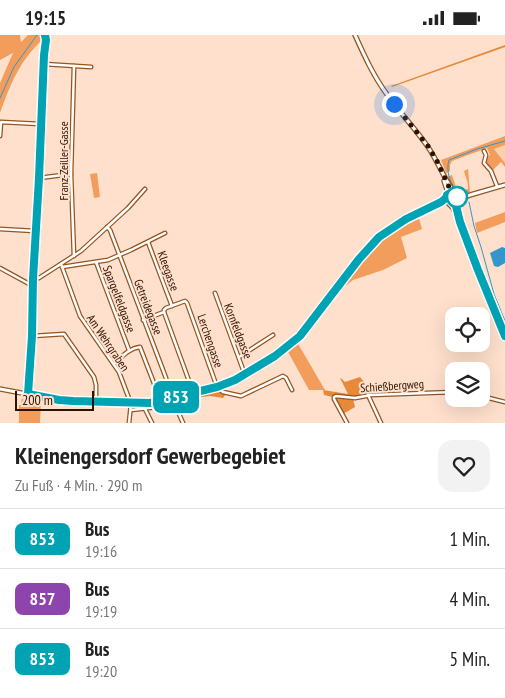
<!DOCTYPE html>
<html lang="de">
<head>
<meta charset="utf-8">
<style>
	:root { --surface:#fff; --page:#f2f2f2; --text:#222; --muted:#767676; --line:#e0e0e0 }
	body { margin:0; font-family:"PT Sans Narrow",sans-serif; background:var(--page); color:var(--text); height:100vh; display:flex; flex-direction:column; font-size:19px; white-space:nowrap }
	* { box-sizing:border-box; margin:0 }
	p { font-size:16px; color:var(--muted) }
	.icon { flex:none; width:28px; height:28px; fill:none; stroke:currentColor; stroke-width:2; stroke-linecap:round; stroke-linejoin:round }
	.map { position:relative; height:388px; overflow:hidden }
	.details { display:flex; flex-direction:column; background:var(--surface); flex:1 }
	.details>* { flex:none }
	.badge { padding:0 10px; border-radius:8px; font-size:18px; line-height:32px }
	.fabs { position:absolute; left:445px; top:272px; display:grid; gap:10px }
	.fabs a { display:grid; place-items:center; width:45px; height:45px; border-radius:10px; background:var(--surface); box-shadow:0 5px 20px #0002; font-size:25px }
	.scale { position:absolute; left:15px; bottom:12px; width:79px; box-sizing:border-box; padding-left:5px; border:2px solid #2c1200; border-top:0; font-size:14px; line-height:18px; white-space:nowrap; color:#2c1200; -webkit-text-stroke:4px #fee0cc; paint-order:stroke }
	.you { position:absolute; width:25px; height:25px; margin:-12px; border:4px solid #fff; border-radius:50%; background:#1a73e8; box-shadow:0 0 0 8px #1a73e833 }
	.map>.badge { position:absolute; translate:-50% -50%; box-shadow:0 0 0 2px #fff }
	.round { display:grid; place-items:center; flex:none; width:52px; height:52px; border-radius:15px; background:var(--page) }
	.overview { display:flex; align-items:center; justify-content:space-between; height:85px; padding:0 15px }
	h1 { font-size:24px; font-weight:600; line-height:38px }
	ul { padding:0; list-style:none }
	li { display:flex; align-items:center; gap:15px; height:60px; padding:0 15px; border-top:1px solid var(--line) }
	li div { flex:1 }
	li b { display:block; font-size:19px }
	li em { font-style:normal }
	li .badge { min-width:55px; font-weight:700; text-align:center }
	.status { display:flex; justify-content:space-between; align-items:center; height:35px; padding:0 25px; background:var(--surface); direction:ltr }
	.status svg { height:14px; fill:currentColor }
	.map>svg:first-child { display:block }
</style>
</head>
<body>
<div class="status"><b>19:15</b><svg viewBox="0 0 49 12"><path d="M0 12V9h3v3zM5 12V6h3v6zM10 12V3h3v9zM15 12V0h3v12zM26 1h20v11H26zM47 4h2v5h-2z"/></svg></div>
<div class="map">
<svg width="505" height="388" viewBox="0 0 505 388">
	<rect width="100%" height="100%" fill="#fee0cc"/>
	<polygon fill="#fecfad" points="505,110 505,128 494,113"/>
	<g fill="#f29d5c">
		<path d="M 0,0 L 20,0 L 21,7 L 28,0 L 42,0 L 43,4 C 19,27 11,48 0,78 L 0,48 L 13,18 L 0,25 Z"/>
		<path d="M 505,101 L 505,110 L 494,114 L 505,128 L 505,132 L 501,127 L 493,135 C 489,131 483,125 490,120 L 487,113 L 452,126 L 450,130 L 450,136 L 446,138 L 441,125 Z"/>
		<path d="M 468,134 L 470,157 C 456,164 453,154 447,144 L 447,142 L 452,140 L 456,152 L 462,155 L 468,154 L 468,149 L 464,136 Z"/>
		<polygon points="97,138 100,162 94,163 90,139"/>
		<polygon points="505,177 505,187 477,198 475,188"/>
		<path d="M 418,180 L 422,194 L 401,202 L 407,223 L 383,235 L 353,245 L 335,259 C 361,225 379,201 418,180 Z"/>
		<polygon points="297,307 325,355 309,355 287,315"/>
		<polygon points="22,362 41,364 40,388 19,388 19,370 21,370"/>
	</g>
	<g fill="#e88939">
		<polygon points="505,10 505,12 392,52 391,51"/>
		<polygon points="360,342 365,348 368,358 358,360 357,361 357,364 353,364 355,372 343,379 333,362 324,360 323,355 348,359 340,343 342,344 345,347"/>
		<polygon points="217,355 226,359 223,363 210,361 188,364 186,360"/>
	</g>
	<polygon fill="#3596cb" points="502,212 505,213 505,228 498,232 494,231 490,218"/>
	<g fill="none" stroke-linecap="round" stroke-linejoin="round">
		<g stroke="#3596cb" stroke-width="1">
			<polyline points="0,63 14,32 37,0"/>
			<path d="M 468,157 C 465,156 463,157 460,156 C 449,152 446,134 449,125 L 477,114 L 505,106"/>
			<polyline points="469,167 474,191 481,212 494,259 505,286"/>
		</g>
		<g stroke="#945520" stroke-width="5">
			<g id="minor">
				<polyline points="44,29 91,32"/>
				<polyline points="74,31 71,139 74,221"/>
				<polyline points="0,101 1,87 40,89"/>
				<polyline points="484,116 486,120 484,128 491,136 497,151"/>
				<polyline points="39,143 71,139"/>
				<polyline points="107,192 110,195 166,343 166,346 155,351"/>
				<polyline points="0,194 35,196"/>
				<polyline points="148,207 172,271"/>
				<polyline points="96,227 129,315"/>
				<polyline points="61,229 80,281 119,337 131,369 129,388"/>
				<polyline points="62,232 108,225 131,215 165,198"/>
				<polyline points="0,233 33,251"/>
				<polyline points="33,244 39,243 81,216 128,173 145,154"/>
				<polyline points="215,258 245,340"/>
				<polyline points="164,277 193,357"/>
				<polyline points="143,285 164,277 164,275 166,273 185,266 187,268 217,352 223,357 241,361 283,341 286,343 292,355"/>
				<polyline points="33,301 64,299 94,342 96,350 96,366"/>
				<polyline points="239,322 273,300"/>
				<path d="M 114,329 C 122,322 129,313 140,312 L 155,351 L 158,366"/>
				<polyline points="27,359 32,301 33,244 39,143 44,20 46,5 45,0"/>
				<polyline points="368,360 381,388"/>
				<polyline points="481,361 505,367"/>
				<polyline points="145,374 152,388"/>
				<polyline points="131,375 175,370 183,388"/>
				<polyline points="347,388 334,364 334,362 336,361 355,363 371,360 454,357"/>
			</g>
		</g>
		<g stroke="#945520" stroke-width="5.5">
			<g id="major">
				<path d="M 355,0 C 364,20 373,40 386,58 C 399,77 415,93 428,112 C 439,128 445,147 457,161 L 457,167 L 454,169 L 451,170"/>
				<polyline points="444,146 447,155 446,166 453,173 460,187 478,235 505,301"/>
				<polyline points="457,166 470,160 505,150"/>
				<path d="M 0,354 L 59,365 L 146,368 C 159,367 171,363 183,360 C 194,357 205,355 216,352 C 246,343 288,317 307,292 C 331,264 349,231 375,206 C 387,195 401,185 416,178 C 426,173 438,171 446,163"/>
			</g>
		</g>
		<use href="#minor" stroke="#fff" stroke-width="2.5"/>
		<use href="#major" stroke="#fff" stroke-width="3"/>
	</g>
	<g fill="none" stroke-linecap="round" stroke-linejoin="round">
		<g stroke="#fff" stroke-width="11">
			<path id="line" d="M 45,0 L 46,5 L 44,20 L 39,143 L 33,244 L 32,301 L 28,359 L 59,365 L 73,366 L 150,368 L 217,352 L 235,345 L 275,321 L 300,301 L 359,224 L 379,202 L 406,184 L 441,167 L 446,163 L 447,160 C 451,157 455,157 457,161 L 456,171 L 460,187 L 478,235 L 505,301"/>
		</g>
		<use href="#line" stroke="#00a3b4" stroke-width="8"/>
		<polyline stroke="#2c1200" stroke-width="5" stroke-dasharray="0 9" points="394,69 428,111 437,126 450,154 457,162"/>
	</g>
	<circle fill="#fff" stroke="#00a3b4" stroke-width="2.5" cx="457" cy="162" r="10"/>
	<g text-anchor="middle" stroke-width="4" stroke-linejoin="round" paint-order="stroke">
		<g font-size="12" fill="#2c1200" stroke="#fee0cc">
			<text transform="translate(64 126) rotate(-90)" y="4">Franz-Zeiller-Gasse</text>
			<text transform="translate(168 236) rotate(70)" y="4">Kleegasse</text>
			<text transform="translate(119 264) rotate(69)" y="4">Spargelfeldgasse</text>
			<text transform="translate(148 272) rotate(69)" y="4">Getreidegasse</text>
			<text transform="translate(238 296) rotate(69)" y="4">Kornfeldgasse</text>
			<text transform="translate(210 306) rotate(71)" y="4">Lerchengasse</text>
			<text transform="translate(108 308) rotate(56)" y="4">Am Wehrgraben</text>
			<text transform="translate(392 351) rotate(-4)" y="4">Schießbergweg</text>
		</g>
	</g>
</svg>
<div class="fabs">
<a><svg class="icon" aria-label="locate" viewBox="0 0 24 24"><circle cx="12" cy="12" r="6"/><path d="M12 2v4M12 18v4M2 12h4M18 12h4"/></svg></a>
<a><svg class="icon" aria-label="layers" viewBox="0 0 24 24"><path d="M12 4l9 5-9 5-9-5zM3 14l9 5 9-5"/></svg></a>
</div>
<div class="scale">200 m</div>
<div class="you" style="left:394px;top:69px"></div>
<b class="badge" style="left:176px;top:362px;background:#00a3b4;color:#fff">853</b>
</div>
<section class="details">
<div class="overview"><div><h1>Kleinengersdorf Gewerbegebiet</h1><p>Zu Fuß · 4 Min. · 290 m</p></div><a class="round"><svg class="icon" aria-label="heart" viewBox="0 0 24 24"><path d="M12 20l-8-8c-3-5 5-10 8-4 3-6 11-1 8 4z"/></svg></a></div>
<ul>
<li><span class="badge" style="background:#00a3b4;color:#fff">853</span><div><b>Bus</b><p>19:16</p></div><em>1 Min.</em></li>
<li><span class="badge" style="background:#8e44ad;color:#fff">857</span><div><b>Bus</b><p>19:19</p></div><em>4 Min.</em></li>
<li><span class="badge" style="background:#00a3b4;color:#fff">853</span><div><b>Bus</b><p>19:20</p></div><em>5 Min.</em></li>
</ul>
</section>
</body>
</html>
